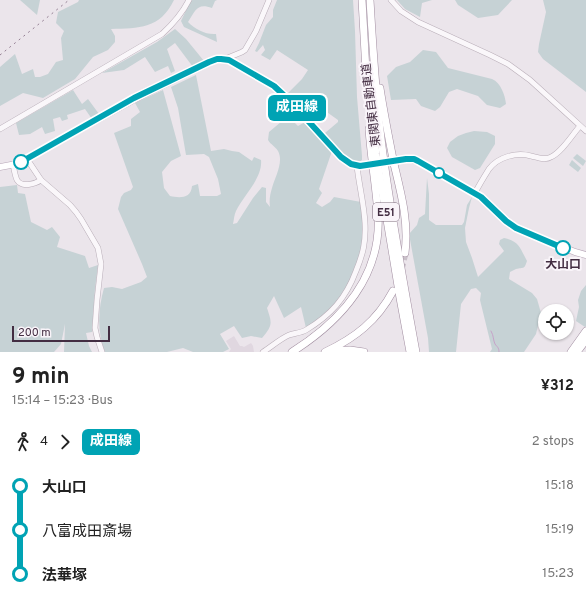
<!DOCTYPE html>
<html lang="en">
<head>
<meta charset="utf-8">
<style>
	:root { --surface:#fff; --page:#f6f6f6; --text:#222; --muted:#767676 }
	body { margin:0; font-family:Overpass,"Noto Sans JP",sans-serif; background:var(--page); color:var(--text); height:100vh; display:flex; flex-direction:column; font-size:15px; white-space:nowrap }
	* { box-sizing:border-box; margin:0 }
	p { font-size:13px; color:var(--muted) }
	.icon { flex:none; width:22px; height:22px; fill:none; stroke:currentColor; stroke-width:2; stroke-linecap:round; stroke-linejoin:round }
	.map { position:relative; height:352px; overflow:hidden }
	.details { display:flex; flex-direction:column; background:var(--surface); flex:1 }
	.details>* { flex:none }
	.badge { padding:0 8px; border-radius:6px; font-size:14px; line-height:26px }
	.tools { position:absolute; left:538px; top:304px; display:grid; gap:8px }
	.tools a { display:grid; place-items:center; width:36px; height:36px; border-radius:50%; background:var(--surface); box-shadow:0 1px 3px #0004; font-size:20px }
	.scale { position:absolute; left:12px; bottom:10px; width:98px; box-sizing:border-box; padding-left:4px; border:2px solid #432d42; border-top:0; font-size:11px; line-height:14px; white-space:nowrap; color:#432d42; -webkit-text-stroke:3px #f9f4f9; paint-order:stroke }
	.map>.badge { position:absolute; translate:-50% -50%; box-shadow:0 0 0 2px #fff }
	.legs { display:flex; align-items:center; gap:6px; height:44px; padding:0 12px; font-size:13px }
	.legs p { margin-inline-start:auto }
	.head { display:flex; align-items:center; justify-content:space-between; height:68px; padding:0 12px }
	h1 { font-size:22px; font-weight:700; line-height:30px }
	ul { padding:0 12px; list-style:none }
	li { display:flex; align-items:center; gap:14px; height:44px; font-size:15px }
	li i { display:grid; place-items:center; width:6px; height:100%; margin:0 5px; background:currentColor }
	li i::after { content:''; width:10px; height:10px; margin:-5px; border:3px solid; border-radius:50%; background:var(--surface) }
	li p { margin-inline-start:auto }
	li:first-child i { background:linear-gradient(#0000 50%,currentColor 0) }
	li:last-child i { background:linear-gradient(currentColor 50%,#0000 0) }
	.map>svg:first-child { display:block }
</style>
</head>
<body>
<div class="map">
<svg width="586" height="352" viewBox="0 0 586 352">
	<rect width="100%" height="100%" fill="#ebe5eb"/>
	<polygon fill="#e0d7e0" points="234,336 240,346 242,346 244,347 251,343 253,346 254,352 229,352 231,349 226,341"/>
	<g fill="#c6d2d5">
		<polygon points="20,0 40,0 37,15"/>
		<path d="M 79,0 L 174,0 C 160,29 139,28 111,29 L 115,36 L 115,42 L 108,50 L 93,57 L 75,79 L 43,98 L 23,93 L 0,106 L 0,67 L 15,54 L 22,74 L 33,69 L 35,77 L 40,77 L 48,74 L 56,62 L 63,60 L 61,38 L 64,31 L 56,23 L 58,12 L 78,2 Z"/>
		<path d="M 191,0 L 217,0 L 215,1 L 212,8 C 197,3 196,10 188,22 C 195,29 206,35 216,34 L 217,42 L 184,27 L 181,21 Z"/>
		<polygon points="277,0 353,0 355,31 357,97 362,156 362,160 358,163 348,160 324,135 325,133 338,122 338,120 310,100 300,109 288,96 287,94 302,79 308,70 277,50 270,60 261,55 265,50 263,45 257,52 255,51 259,43 266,25 273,17 273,10"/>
		<polygon points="397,0 432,0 422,3 420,17 405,9"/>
		<polygon points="455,0 512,0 498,15 478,18 458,5"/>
		<polygon points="543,0 586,0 586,92 543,59 538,52 539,44 546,12"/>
		<polygon points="175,29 186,39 204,61 193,67 175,43 167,49 175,71 171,73 168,66 155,72 145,57 124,70 102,73 157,42"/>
		<path d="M 423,50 L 436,52 L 448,68 L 492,79 C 501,83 505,95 506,104 L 500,108 L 487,105 L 478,96 L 457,89 L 449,92 L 440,107 L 435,111 L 421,106 L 416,99 L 391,100 L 387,76 L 396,67 L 410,62 Z"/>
		<path d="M 196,75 L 211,151 L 224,149 L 232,151 L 239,152 L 252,161 L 254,157 L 261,160 C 263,178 243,196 236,211 C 234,215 234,220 233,224 L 237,223 L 253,198 L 262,187 L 266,188 L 266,202 L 270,207 C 269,201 270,194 272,188 C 275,177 284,162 278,151 C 275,146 271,145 268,140 L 269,132 L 288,116 L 298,126 L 305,122 L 332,151 L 319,189 L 322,193 L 316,203 L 322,207 L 330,202 L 334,197 L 361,202 C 363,216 365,231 363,245 C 359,267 346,294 331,310 C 324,317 314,323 306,328 L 301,307 L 284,318 L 274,296 L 267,308 C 272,323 273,325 262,338 L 251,336 L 242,338 L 234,326 L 220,334 L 229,349 L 223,352 L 193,352 L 183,348 L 167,352 L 105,352 C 97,332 98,309 104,288 L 112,287 L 122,289 L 141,282 L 147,277 L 142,264 L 118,209 L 121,197 L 124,193 L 131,190 L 133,187 L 114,133 L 131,126 L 131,119 L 140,112 L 135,103 L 163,90 L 181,156 L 171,161 L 162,172 L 164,188 L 170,196 C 179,198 191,199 192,186 L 198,184 L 200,196 L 217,196 L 221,194 L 218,179 L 209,157 L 204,154 L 186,155 L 178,108 L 171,87 Z"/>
		<polygon points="73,90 82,104 88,99 99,114 92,119 85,109 67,115 68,119 62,121 60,117 53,119 55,131 45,134 42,127 30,134 19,135 16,123"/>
		<polygon points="474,131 487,132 495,136 495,144 480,168 475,170 452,157 447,148 450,142 458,136 466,133"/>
		<polygon points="577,154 586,161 583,166 573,158"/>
		<polygon points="572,160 581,168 578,172 569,165"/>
		<path d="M 427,178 L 429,194 L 429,220 L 436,225 L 462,225 L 464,222 L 467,205 L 472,197 L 469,208 L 465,228 L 466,242 L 472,258 L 478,277 L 504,251 L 499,244 L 500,240 L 504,238 C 519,241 520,248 527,261 C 524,270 524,267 516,269 C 514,270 512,271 510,272 L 509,279 L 532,293 L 537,299 L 541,313 L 536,334 L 524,352 L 490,352 L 492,349 L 480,300 L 481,293 L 476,288 L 471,289 L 461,304 L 456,352 L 429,352 L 428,338 L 409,234 L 417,225 L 419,218 L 425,214 Z"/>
		<polygon points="17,185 18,193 25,194 31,222 47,230 52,227 60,237 57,247 85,256 89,268 98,265 95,289 92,332 86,333 89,346 92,352 64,352 65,324 61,344 54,352 0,352 0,187"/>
		<polygon points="586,285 586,326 585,327 576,321 579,307 578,300 581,291"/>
	</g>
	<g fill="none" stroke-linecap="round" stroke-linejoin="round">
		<path stroke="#c6a2c9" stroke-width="1" d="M 491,331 C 494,336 493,340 495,344 C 497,347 499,347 499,352"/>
		<polyline stroke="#c9c0c9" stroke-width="7" stroke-dasharray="7 3.5" stroke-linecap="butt" points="401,270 405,253"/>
		<g stroke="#b9aeb8" stroke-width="6">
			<g id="minor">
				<polyline points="391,0 401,11 418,22 490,55 508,64 530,80 586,131"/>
				<polyline points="225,59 242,52 245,50 256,31 269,0"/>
				<path d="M 0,129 L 162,34 C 173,24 182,14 189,0"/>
				<polyline points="27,159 41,180 70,205 76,212 81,219 98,248 101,264 97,300 95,328 97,337 102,352"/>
				<path d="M 13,164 C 14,169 15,176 17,180 C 22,188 35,184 41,180"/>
				<path d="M 475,193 C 479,185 484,177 489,169 C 498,157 516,152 531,156 C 537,157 545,161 551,157 C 562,152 572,135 580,126"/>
				<path d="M 263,352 C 271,347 280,339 289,335 C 294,333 301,333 306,330 C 331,315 346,298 356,271 C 363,254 366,242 365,223 C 364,204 359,185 357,166"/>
			</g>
		</g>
		<g stroke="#b6a5b6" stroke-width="7">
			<g id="major">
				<polyline points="406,159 410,159 418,161 475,193 486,201 506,221 516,228 575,252 586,255"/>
				<polyline points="0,167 16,164 23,161 135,99 209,62 214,60 221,59 229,60 274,86 290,101 341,157 351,164 360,166"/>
			</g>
		</g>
		<g stroke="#a18da0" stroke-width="8">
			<g id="highway">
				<polyline points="362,0 366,71 376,154 400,298 410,352"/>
				<path d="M 370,0 C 373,52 376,103 383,154 C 392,221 404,286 416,352"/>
				<path d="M 380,88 C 384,114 389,139 394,164 C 401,193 409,222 405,253"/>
				<polyline points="330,351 350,350 364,352"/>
				<path d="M 292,352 C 341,321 382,276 378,214 C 376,186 371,158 369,129"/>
				<path d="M 325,352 C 355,338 377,321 393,291"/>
				<polyline points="571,352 586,331"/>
				<polyline points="577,352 586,340"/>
			</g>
		</g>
		<use href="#minor" stroke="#faf7fa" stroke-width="5"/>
		<use href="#major" stroke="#fff" stroke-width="6"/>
		<use href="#highway" stroke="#fff" stroke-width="7"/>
		<polyline stroke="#947f93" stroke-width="1" stroke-dasharray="2 4" stroke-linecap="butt" points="0,55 69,0"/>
		<g stroke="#b6a5b6" stroke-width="7" stroke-linecap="butt">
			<polyline id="major-bridge" points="360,166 406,159"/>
		</g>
		<use href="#major-bridge" stroke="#fff" stroke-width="6"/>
	</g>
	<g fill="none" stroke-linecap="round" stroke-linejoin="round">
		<g stroke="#fff" stroke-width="9">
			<polyline id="line-1" points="21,162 134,98 209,62 217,59 221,59 229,60 274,86 290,101 341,157 351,164 360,166 406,159 414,159 418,161 481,197 506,221 516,228 563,248"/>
		</g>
		<use href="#line-1" stroke="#00a3b4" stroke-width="6"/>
	</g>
	<g fill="#fff" stroke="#00a3b4" stroke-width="2">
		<circle cx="21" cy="162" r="7"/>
		<circle cx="439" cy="173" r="5"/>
		<circle cx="563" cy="248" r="7"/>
	</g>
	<g text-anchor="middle" stroke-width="4" stroke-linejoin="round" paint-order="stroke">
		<rect fill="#f9f4f9" stroke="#7a6979" stroke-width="1" x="373" y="203" width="26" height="18" rx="3"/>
		<g font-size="11" font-weight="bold" fill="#432d42">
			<text x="386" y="216">E51</text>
		</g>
		<g font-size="12" fill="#432d42" stroke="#f9f4f9">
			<text transform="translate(371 105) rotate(-97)" y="4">東関東自動車道</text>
		</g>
		<g font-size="12" font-weight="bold" fill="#432d42" stroke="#f9f4f9">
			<text x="563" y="268">大山口</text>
		</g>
	</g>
</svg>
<div class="tools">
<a><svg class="icon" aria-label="locate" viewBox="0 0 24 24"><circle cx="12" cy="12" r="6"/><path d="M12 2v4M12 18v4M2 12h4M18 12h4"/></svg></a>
</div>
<div class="scale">200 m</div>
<b class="badge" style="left:297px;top:108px;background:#00a3b4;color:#fff">成田線</b>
</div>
<section class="details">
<div class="head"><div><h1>9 min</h1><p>15:14 – 15:23 · Bus</p></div><b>¥312</b></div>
<div class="legs"><svg class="icon" aria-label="walk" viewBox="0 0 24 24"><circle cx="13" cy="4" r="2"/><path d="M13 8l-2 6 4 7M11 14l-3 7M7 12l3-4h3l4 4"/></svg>4<svg class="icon" aria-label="forward" viewBox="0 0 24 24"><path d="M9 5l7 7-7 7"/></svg><b class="badge" style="background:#00a3b4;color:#fff">成田線</b><p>2 stops</p></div>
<ul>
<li><i style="color:#00a3b4"></i><b>大山口</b><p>15:18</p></li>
<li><i style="color:#00a3b4"></i><span>八富成田斎場</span><p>15:19</p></li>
<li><i style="color:#00a3b4"></i><b>法華塚</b><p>15:23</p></li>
</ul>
</section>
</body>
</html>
